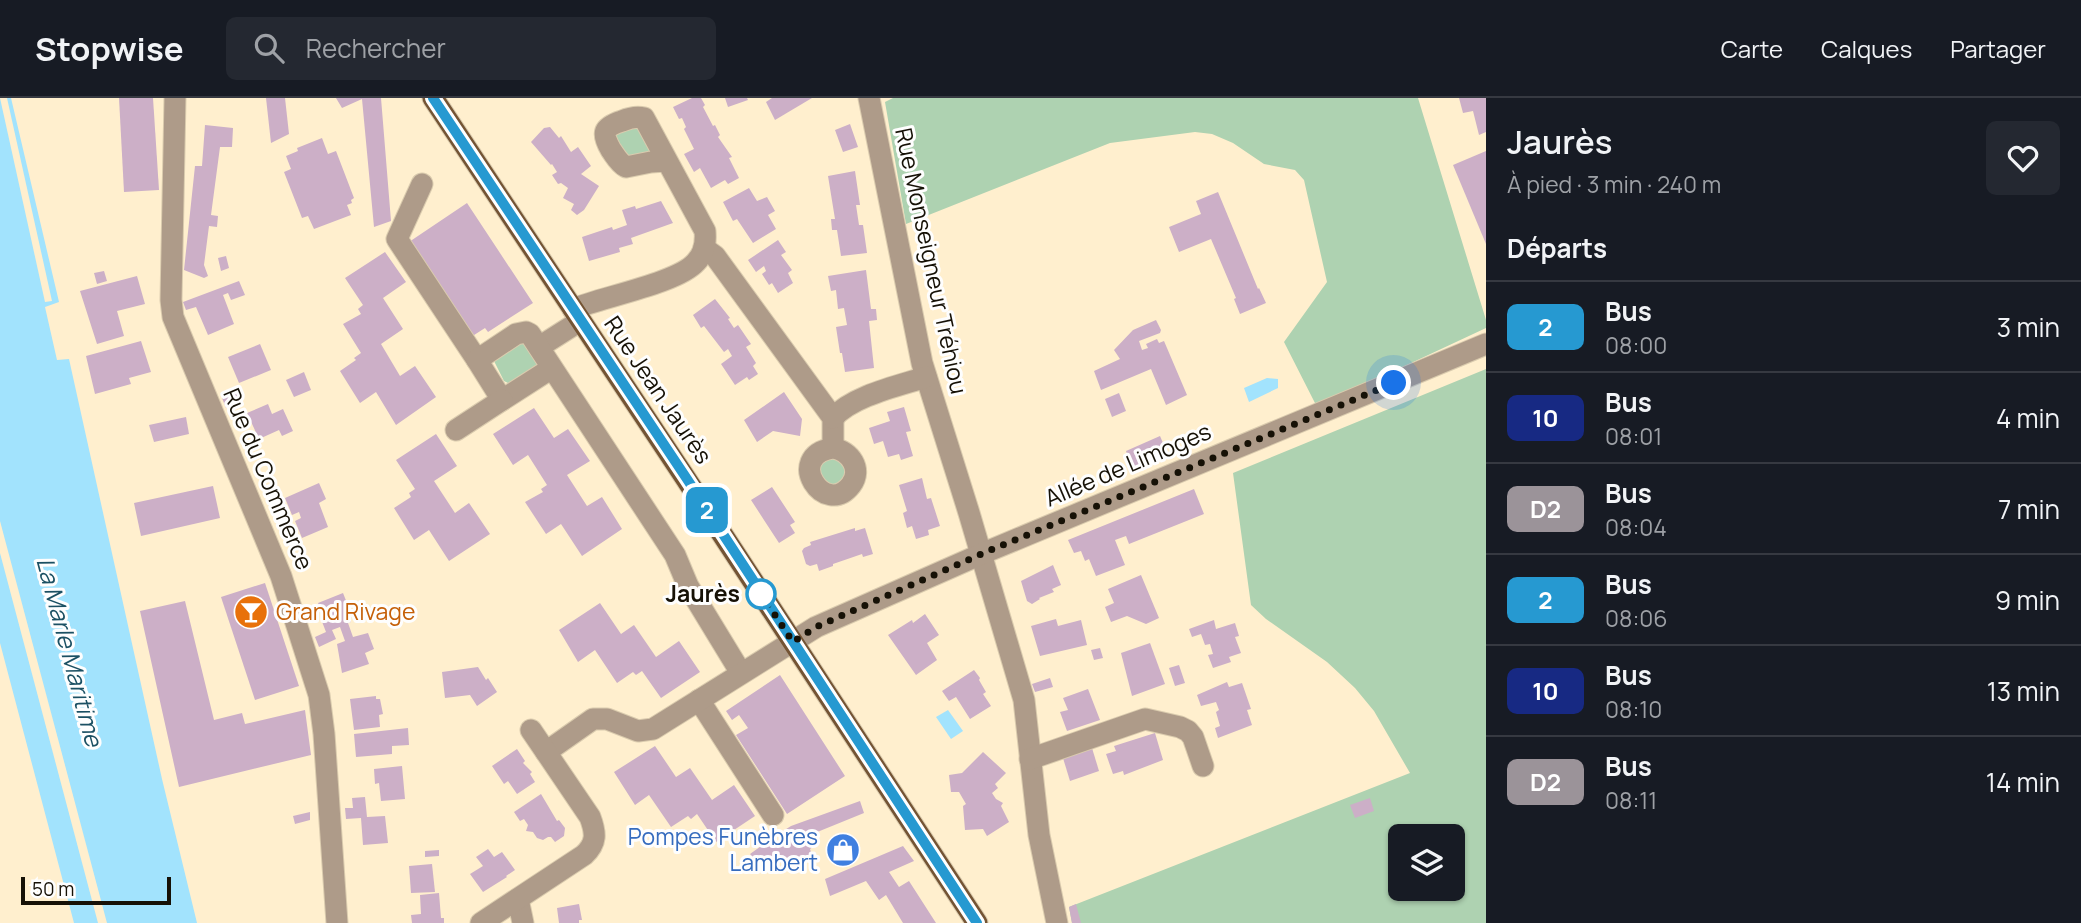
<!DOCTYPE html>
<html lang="fr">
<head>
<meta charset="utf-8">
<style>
	:root { --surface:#171b24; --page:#242831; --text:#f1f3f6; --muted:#9ea1a6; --line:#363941 }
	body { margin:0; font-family:Manrope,sans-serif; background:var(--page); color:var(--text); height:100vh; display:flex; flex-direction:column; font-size:26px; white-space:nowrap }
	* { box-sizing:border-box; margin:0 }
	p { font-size:23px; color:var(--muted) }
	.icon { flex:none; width:38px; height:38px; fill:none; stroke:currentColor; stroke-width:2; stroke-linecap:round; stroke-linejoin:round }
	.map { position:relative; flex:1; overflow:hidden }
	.details { display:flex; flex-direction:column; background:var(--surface); width:595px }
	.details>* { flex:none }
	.badge { padding:0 14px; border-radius:10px; font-size:24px; line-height:46px }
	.buttons { position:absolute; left:1388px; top:726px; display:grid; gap:14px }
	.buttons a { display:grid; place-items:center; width:77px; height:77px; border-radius:10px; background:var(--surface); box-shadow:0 2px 5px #0004; font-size:35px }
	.scale { position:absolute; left:21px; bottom:18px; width:150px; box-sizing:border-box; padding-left:7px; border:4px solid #161106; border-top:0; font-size:19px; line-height:24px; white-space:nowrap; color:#161106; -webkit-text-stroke:5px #fefefe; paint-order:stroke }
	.you { position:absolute; width:35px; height:35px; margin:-18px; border:5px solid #fff; border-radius:50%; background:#1a73e8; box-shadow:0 0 0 10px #1a73e833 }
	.map>.badge { position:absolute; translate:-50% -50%; box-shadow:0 0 0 4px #fff }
	h2 { padding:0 21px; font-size:26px; line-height:63px }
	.round { display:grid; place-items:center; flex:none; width:74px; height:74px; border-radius:10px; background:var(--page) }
	.headline { display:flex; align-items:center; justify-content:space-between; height:119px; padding:0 21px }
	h1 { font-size:33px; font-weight:600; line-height:52px }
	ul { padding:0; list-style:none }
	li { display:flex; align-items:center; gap:21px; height:91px; padding:0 21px; border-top:2px solid var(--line) }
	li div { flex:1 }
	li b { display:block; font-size:26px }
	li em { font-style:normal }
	li .badge { min-width:77px; font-weight:700; text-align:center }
	header { display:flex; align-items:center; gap:42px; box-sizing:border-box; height:98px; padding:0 35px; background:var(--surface); border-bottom:2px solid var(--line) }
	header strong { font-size:33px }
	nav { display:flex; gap:38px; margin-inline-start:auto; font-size:24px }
	.search { width:490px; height:63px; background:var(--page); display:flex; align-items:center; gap:18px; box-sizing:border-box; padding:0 24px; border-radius:10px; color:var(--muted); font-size:26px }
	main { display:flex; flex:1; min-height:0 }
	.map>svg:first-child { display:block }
</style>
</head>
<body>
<header>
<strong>Stopwise</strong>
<div class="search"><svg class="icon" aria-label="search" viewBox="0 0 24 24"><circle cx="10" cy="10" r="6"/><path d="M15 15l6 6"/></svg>Rechercher</div>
<nav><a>Carte</a><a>Calques</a><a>Partager</a></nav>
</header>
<main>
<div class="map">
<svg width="1486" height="825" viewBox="0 0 1486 825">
	<rect width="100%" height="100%" fill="#ffefce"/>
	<g fill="#aed2b1" fill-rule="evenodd">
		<polygon points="893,0 1418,0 1486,222 1486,230 1317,309 1284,244 1327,184 1304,82 1295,72 1264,66 1233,45 1212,36 1195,34 1110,45 906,126 885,4"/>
		<polygon points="638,26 652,51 649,55 628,59 615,41 616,36"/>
		<polygon points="521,241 540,269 512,287 504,283 494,263 497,257"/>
		<path d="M 1486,271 L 1486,825 L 1072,825 L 1069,809 L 1410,675 L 1374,613 L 1355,590 L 1327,564 L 1266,521 L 1251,507 L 1233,375 ZM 1400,738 L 1452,738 L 1452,791 L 1400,791 Z"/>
		<polygon points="832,357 848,368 842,387 826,388 817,370"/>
	</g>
	<g fill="#a2e3fd">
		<polygon points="0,0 11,0 59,204 45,209 57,262 69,261 162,681 197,825 74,825 0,545"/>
		<polygon points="1267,280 1278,281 1278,290 1249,304 1244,290"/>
		<polygon points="948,612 963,633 951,641 936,619"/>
	</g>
	<g fill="#ffefce">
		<polygon points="0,0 7,0 52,203 45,204"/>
		<polygon points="0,423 107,825 98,825 0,455"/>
	</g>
	<g fill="#ccafc7">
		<polygon points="119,0 153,0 159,92 124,94"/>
		<polygon points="266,0 285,0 289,36 271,45"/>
		<polygon points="336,0 381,0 391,123 374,129 362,1 342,10"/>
		<polygon points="692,0 701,0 705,7 703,9 713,28 715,27 720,37 718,39 732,59 729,60 739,80 728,86 725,82 711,90 700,70 694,74 684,56 694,51 684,31 686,29 682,20 679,21 673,9"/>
		<polygon points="725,0 747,0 748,2 728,9"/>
		<polygon points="772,0 812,0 775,22 766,4"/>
		<polygon points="1459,0 1486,0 1486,34 1479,37 1473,13 1463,15"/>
		<polygon points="850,26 858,49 843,54 835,32"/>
		<polygon points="205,27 233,30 232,49 220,49 211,117 218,118 217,129 209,128 204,167 208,178 204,180 184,172 195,68 202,68"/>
		<polygon points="550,29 559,40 561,38 571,54 578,49 591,68 581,76 599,88 584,112 577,117 571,112 574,106 563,100 568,90 561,85 558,86 552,77 557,74 552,66 551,67 531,44 544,30"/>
		<polygon points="322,40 328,56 336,53 354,100 351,102 352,105 347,107 351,117 314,131 308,118 302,120 284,74 291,71 286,58 298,53 297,50"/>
		<polygon points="1486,53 1486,146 1453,67"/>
		<polygon points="855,73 860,107 856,107 859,127 863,127 867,155 841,158 837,132 832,132 831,121 835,121 828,78"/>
		<polygon points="749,90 757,103 767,99 775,113 768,117 776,131 753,145 737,121 733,123 723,104"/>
		<polygon points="1218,94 1258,191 1259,190 1266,205 1240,216 1234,201 1236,200 1211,141 1179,154 1169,129 1201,116 1196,103"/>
		<polygon points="661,103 673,125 631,140 633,146 619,150 620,154 589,163 582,139 612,129 613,132 627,127 622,112 635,108 636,111"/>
		<polygon points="467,105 533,205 488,234 485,230 471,239 409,144"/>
		<polygon points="778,142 786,154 781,157 792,172 788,175 793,185 778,195 772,185 769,187 762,176 766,173 764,168 756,174 748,162"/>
		<polygon points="385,154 406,184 383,200 403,231 381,246 400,278 415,268 436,299 396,327 376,294 360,305 340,273 356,262 354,260 361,255 343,226 361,216 358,211 363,207 345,180"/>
		<polygon points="226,158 229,170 221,173 218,160"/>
		<polygon points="866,172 871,211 876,211 877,222 869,223 874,270 845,274 842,255 840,255 836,229 847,227 844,210 838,211 836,192 831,193 828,178"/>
		<polygon points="104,173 107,183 97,186 94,175"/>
		<polygon points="137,178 145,206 117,213 124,238 97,246 80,193"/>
		<polygon points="239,183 245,197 231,202 228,195 223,197 234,226 208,237 196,209 186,212 183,204"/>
		<polygon points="715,201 730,220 728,221 734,230 738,227 751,246 746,249 756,265 753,268 758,276 749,282 747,279 735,287 721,266 732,258 728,251 724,254 704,228 701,230 693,217"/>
		<polygon points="1156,222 1161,232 1160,235 1139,243 1142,252 1148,250 1146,246 1157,241 1159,245 1164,243 1187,297 1166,307 1151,271 1101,292 1094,273 1120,261 1114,252 1133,232"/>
		<polygon points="141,243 151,274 129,280 131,286 95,296 86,258"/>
		<polygon points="260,246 271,272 239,285 228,259"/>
		<polygon points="304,274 311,292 294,299 286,282"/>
		<polygon points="237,294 241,303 226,310 222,300"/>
		<polygon points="784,294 802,321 800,338 773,333 757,344 744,322"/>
		<polygon points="1119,295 1126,313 1112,319 1105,301"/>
		<polygon points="268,306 272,316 283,311 293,333 282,338 279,332 259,341 247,315"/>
		<polygon points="904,309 911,333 906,334 913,358 901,362 899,356 888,359 883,343 874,346 869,330 890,323 887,314"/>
		<polygon points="534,310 554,340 568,331 590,363 567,377 587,408 602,399 622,431 582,458 561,426 546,436 525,404 543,394 541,391 547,387 528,357 513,367 493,336"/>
		<polygon points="186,319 189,336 154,344 149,327"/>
		<polygon points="436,336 457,368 434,383 455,415 469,405 490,436 449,463 429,432 414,442 394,410 411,399 409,395 415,391 396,362"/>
		<polygon points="1160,338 1169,359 1134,373 1126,353"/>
		<polygon points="922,380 927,401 931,400 940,428 928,432 929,437 916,441 912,428 907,430 903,415 907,413 899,387"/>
		<polygon points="319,385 326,401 319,405 328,429 302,440 295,423 301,420 299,414 292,417 285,400"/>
		<polygon points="213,388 220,420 141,438 134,405"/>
		<polygon points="772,389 795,424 790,427 795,435 779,445 751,402"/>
		<polygon points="1194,391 1204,416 1129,446 1126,438 1115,442 1125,467 1096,478 1089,461 1085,463 1081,453 1074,455 1068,442"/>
		<polygon points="855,430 855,433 865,430 873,456 863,459 862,456 833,466 833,468 819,473 817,466 810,468 806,466 802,453 804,450 811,447 810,444"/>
		<polygon points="1053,467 1061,487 1052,491 1054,494 1039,500 1040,501 1032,506 1027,503 1021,483"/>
		<polygon points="1141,477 1159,520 1146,526 1127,518 1111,524 1105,509 1114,505 1108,491"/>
		<polygon points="265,485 299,588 255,602 221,499"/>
		<polygon points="343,495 347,505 344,507 347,514 350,512 352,516 348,518 351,524 348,525 353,539 368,535 374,551 365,555 369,566 342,575 337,546 345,543 340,529 332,532 336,541 319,549 315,539 326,534 321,521 324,520 318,505"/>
		<polygon points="185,503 214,622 242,615 245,626 305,612 311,657 179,689 140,513"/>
		<polygon points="600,505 621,536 634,527 656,559 679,543 700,574 661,600 642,573 636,577 633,574 617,585 595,552 578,564 559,532"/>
		<polygon points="925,516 939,537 927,545 937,562 916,577 888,537 912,522 913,525"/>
		<polygon points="1056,521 1058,528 1081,522 1087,547 1040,558 1031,528"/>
		<polygon points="1214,522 1216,531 1235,525 1239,538 1235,539 1241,555 1229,559 1231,564 1213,570 1208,557 1213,556 1210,546 1205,547 1201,536 1192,539 1189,531"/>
		<polygon points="1150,545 1165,586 1132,598 1121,555"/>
		<polygon points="1100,550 1103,560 1094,562 1091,552"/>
		<polygon points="1179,567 1185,585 1175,588 1169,570"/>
		<polygon points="478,569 486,582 488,580 497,594 477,608 470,597 445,600 442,574"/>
		<polygon points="974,572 980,580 979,582 986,594 983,596 991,608 970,621 956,599 949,603 942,593"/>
		<polygon points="780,577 845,678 787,716 736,637 748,630 739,617 732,622 726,613"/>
		<polygon points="1050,580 1053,589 1035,594 1032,586"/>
		<polygon points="1227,584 1229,589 1242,585 1251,611 1247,612 1252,627 1218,640 1215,630 1220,628 1216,614 1219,612 1216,604 1201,608 1197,597"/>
		<polygon points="1088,591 1100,622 1067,633 1060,614 1068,612 1063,600"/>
		<polygon points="376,598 376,601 380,601 383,616 379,617 380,629 354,632 350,601"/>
		<polygon points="408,630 409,647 392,648 392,656 356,659 354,636"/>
		<polygon points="1155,635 1163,662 1124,677 1123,673 1113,676 1106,656 1116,653 1114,648"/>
		<polygon points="655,648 676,679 690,670 712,702 734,687 755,718 716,744 697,716 691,721 688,718 671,729 649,697 635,707 614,674"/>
		<polygon points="1092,650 1099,673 1070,683 1063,660"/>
		<polygon points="517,651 525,663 523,665 532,674 530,676 535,684 517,696 508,683 504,686 492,668"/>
		<polygon points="983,654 1006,675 995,686 998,690 992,695 996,701 1003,705 1001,708 1009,724 987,738 983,731 965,732 963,708 966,706 959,694 951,694 949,677 962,675"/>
		<polygon points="402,668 405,701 381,703 379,685 375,686 374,671"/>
		<polygon points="541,696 557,723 559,722 565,730 564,738 555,744 551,739 548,739 543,742 537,740 533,734 526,733 528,727 524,721 520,723 514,714"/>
		<polygon points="365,699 367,719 385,718 388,745 363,747 361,720 346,721 345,710 353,710 352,700"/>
		<polygon points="1370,700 1374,713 1355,720 1350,707"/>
		<polygon points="860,703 864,715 805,739 814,748 810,751 812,757 766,768 764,761 756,763 750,756 771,741 777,749 786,743 783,733 791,728"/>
		<polygon points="310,714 310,722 295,726 293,718"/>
		<polygon points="903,748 914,763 889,774 899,789 909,783 936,825 903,825 886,797 879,802 866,783 830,798 825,781"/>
		<polygon points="488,751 494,759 502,754 515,772 506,778 507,779 483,794 470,776 483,768 476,759"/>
		<polygon points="439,752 439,758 425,759 425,753"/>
		<polygon points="432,766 435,794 411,795 409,768"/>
		<polygon points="439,795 441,820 444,820 444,825 412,825 411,817 421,816 420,797"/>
		<polygon points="579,806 582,822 579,822 579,825 559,825 557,810"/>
		<polygon points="1076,806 1081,825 1072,825 1069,809"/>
	</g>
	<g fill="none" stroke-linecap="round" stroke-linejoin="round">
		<g stroke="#dacbae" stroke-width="23">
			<g id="minor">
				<polyline points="175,0 171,202 173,219 281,478 319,597 324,636 337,825"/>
				<polyline points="869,0 922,265 969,415 1024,602 1039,737 1057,825"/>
				<polyline points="422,86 397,141 477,262"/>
				<path d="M 704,150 L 715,158 L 833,320 L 833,350 C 850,353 863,371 851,387 C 825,421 783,358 833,350"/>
				<path d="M 573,211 C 602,199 678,185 696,164 C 704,156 706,144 705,133 L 644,20 C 636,18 629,20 622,23 C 603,29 601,35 611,52 C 616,59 619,65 626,69 L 651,64 L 666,63"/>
				<polyline points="539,249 580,223"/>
				<polyline points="552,270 502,302 477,262 516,236 526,234 530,236 675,457 688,488 741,575"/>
				<path d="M 833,320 C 852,298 898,288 926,279"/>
				<polyline points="456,332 502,302"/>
				<polyline points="699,602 773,717"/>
				<polyline points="546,654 593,621 607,621 638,633 653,631 816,529 986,454 1486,246"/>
				<polyline points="1030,661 1145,621 1180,629 1188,633 1193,639 1203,668"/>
				<polyline points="518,801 523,825"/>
				<path d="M 481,825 L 584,757 C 597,745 596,735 590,719 L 531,632"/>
			</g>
		</g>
		<g stroke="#dacbae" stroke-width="23">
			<polyline id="major" points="433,0 686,381 977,825"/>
		</g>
		<use href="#minor" stroke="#ae9b89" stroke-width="21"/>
		<use href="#major" stroke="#745434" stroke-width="21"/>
	</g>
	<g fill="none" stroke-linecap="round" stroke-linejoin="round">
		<g stroke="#fff" stroke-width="16">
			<polyline id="line" points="433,0 687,381 977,825"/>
		</g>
		<use href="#line" stroke="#2699d1" stroke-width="10"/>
		<polyline stroke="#161106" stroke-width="7" stroke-dasharray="0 12.6" points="761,496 793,544 816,529 986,454 1394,285"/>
	</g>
	<defs>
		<g id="bar-disc" transform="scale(1.75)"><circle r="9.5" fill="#e8710a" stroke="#fefefe"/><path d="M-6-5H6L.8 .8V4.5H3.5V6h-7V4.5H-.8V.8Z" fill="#fff"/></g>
		<g id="shop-disc" transform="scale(1.75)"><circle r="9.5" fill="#3f7fe0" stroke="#fefefe"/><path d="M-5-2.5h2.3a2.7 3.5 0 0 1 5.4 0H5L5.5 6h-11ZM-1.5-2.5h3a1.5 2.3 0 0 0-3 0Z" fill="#fff"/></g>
	</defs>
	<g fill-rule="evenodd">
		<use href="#bar-disc" x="251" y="514"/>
		<use href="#shop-disc" x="843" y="752"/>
	</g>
	<circle fill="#fff" stroke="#2699d1" stroke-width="3.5" cx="761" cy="496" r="14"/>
	<g text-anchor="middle" stroke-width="6" stroke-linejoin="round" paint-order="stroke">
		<g font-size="23" fill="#161106" stroke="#fefefe">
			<text transform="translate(931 163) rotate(78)" y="8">Rue Monseigneur Tréhiou</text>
			<text transform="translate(658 292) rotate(56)" y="8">Rue Jean Jaurès</text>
			<text transform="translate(1128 367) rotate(-23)" y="8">Allée de Limoges</text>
			<text transform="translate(268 381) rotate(67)" y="8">Rue du Commerce</text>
		</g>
		<g font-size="23" font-weight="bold" fill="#161106" stroke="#fefefe" text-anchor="end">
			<text x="740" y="504">Jaurès</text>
		</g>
		<g font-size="23" fill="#c56008" stroke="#fefefe" text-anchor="start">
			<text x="276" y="522">Grand Rivage</text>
		</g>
		<g font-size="23" fill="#366cbe" stroke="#fefefe" text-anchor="end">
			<text x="818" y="747">Pompes Funèbres<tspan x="818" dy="26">Lambert</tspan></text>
		</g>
		<g font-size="24" font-style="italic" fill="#1b5063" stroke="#fefefe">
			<text transform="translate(69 554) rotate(75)" y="8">La Marle Maritime</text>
		</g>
	</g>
</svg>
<div class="buttons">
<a><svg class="icon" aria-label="layers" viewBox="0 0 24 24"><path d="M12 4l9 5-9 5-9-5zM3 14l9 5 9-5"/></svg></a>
</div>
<div class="scale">50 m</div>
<div class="you" style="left:1394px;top:285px"></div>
<b class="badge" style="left:707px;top:412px;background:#2699d1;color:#fff">2</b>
</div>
<section class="details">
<div class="headline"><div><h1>Jaurès</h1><p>À pied · 3 min · 240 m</p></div><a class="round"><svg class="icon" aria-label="heart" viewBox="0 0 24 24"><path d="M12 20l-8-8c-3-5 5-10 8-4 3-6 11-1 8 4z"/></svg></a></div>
<h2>Départs</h2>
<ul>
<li><span class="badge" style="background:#2699d1;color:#fff">2</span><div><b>Bus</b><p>08:00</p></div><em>3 min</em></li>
<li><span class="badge" style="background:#172983;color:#fff">10</span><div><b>Bus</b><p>08:01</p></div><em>4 min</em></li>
<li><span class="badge" style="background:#9b9399;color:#fff">D2</span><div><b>Bus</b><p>08:04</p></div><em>7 min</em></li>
<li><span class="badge" style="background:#2699d1;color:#fff">2</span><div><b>Bus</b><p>08:06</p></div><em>9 min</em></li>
<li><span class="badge" style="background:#172983;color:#fff">10</span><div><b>Bus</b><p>08:10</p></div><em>13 min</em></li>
<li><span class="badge" style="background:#9b9399;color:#fff">D2</span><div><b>Bus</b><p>08:11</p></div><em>14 min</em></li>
</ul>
</section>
</main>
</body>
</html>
